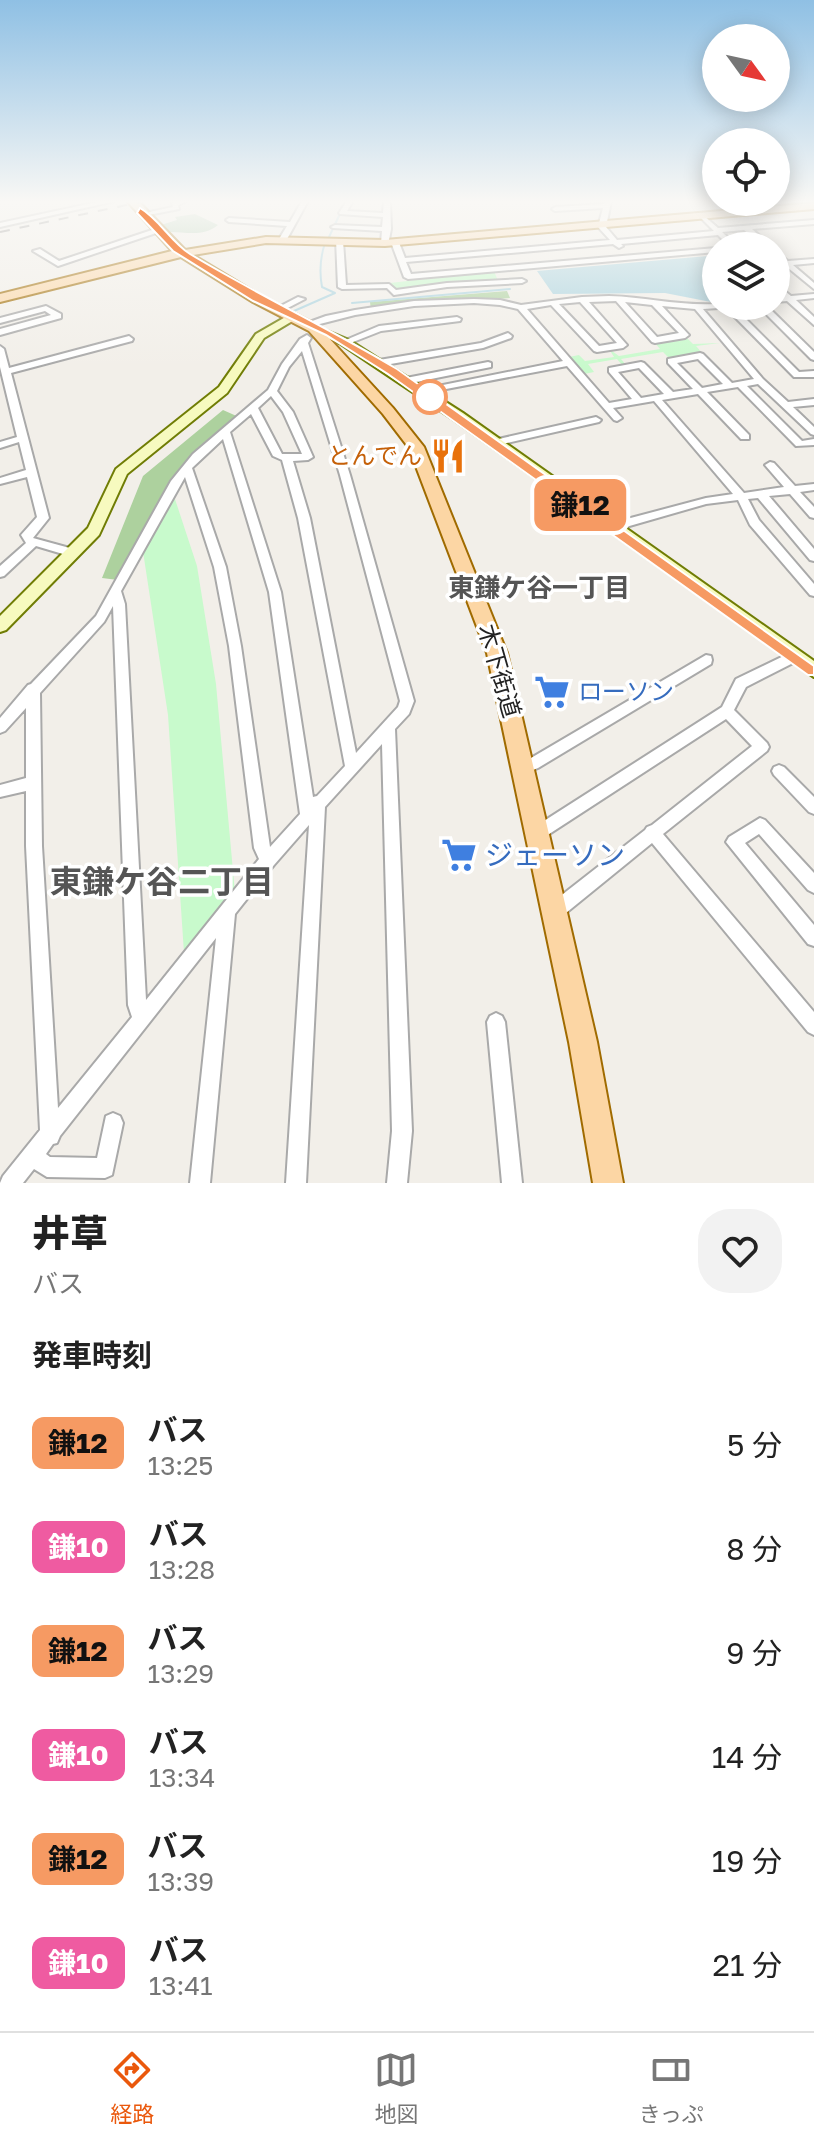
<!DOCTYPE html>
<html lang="ja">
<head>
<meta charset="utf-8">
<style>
	:root { --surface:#fff; --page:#f2f2f2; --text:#222; --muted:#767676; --line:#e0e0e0; --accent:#ea580c }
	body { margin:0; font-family:"Golos Text","Noto Sans JP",sans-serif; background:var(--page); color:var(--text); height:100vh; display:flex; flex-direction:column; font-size:30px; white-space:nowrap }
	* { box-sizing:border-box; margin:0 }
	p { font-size:26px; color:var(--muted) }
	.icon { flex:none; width:44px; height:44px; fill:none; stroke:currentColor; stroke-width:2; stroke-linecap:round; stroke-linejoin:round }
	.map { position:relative; height:1183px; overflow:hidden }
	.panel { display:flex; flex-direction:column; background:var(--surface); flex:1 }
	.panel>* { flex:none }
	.badge { padding:0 16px; border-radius:12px; font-size:28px; line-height:52px }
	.needle { width:52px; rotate:123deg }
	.fabs { position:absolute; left:702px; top:24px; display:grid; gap:16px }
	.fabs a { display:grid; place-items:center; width:88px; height:88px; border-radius:50%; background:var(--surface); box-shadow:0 4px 20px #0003; font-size:40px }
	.map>.badge { position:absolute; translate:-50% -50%; box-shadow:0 0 0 4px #fff }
	h2 { padding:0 32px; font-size:30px; line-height:72px }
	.round { display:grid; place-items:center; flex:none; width:84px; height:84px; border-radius:32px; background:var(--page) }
	.head { display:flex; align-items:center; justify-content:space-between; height:136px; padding:0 32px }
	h1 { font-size:38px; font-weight:800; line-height:60px }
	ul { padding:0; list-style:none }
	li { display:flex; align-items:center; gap:24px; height:104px; padding:0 32px }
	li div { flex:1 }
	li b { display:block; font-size:30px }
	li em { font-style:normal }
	li .badge { min-width:88px; font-weight:700; text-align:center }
	.dock { display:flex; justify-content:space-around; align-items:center; height:112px; border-top:2px solid var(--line); background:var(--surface); font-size:22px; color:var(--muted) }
	.dock a { display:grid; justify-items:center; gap:4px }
	.dock .selected { color:var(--accent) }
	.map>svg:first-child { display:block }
</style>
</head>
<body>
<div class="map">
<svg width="814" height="1183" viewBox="0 0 814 1183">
	<rect width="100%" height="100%" fill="#f2efe9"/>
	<g fill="#add19e">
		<polygon points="507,291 510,298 371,310 370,302"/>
		<polygon points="223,410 241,418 194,457 118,580 102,578 143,476"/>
	</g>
	<path fill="#aacbaf" d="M 195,214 L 218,225 C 202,238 184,231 167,232 L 161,225 L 177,220 L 175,217 Z"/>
	<g fill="#c8facc">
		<polygon points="494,271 498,281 395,291 390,283"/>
		<polygon points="687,338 693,344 720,343 696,346 702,353 670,359 663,352 621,359 626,365 623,366 617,359 588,364 594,372 584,374 569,357 579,355 585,361 614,357 609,349 619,356 660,349 655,343"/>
		<polygon points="172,490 197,566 216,684 235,893 184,953 168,715 142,545"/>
	</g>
	<polygon fill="#aad3df" points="708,256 716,265 716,303 665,293 553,294 537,271"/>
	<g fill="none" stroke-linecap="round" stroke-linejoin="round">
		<g stroke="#aad3df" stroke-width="2">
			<polyline points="329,237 346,201"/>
			<polyline points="352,303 510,289"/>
			<path d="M 294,311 L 335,293 L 322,287 C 319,271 320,258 325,243"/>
		</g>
		<g stroke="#a9a9a9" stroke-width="4">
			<g id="street">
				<polygon points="102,201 115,201 0,227 0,223"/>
				<polygon points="177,201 187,201 178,205 179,209 143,216 140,214 173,207 172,203"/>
				<polygon points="302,201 308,201 287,239 283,241 279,239 287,226 229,222 226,220 229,218 290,222"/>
				<polygon points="347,201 353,201 347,211 383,213 384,201 390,201 391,229 388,245 381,243 382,231 333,228 331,227 335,225 382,227 383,217 340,214 339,213"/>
				<polygon points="605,201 611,201 606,227 617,240 714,231 700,217 703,215 718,228 814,220 814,224 752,229 771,246 763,246 744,230 722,232 737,246 729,246 718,235 621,244 623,246 619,248 613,244 406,262 411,274 716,248 716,252 408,279 404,277 391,242 398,240 405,258 610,240 598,227 603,208 555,211 552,209 555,207 604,204"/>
				<polygon points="155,229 162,231 58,266 33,251 40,249 59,261"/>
				<polygon points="336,239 343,241 346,285 389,284 396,290 447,283 522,279 526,281 522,283 447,287 394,295 387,288 342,289 338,287"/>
				<polygon points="776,252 788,261 814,259 814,263 793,265 814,283 814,289 776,258"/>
				<polygon points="776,284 791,296 814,294 814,298 796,300 814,317 814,325 787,301 776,302 776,298 783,297 776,290"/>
				<path d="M 609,296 C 646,297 679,306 716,304 L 716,306 L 720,306 L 719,308 L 703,309 L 763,379 L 788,402 L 814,399 L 814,405 L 793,407 L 814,427 L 814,435 L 811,434 L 758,384 L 747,386 L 802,441 L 814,439 L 814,445 L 796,446 L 738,387 L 707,392 L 749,435 L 749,439 L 741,439 L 698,394 L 662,400 L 744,493 L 784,487 L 765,465 L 770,462 L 774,463 L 795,486 L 814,484 L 814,490 L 800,492 L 814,507 L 814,518 L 810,517 L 790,494 L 769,496 L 814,549 L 814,561 L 810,560 L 758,498 L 748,499 L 759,520 L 814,584 L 814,596 L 810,595 L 750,525 L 738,500 L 706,504 L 612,531 L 608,530 L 606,527 L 608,524 L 706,498 L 733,494 L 654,401 L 613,408 L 622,418 L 617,421 L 614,420 L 567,366 L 420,394 L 420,390 L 423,389 L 563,361 L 518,309 L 500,305 L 474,303 L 414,306 L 355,315 L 308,327 L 304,324 L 326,316 L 355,310 L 414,301 L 474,299 L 500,300 L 521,305 L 582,297 ZM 616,301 L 652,342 L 655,343 L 685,338 L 689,335 L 662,306 L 695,309 L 754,379 L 732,383 L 703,354 L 700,353 L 668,359 L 668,363 L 693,389 L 673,392 L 644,363 L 641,362 L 609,368 L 609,372 L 632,399 L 609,403 L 527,309 L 551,305 L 594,351 L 597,352 L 623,348 L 627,345 L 589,302 ZM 580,302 L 617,343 L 599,346 L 559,304 ZM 625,302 L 652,305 L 679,333 L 657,337 ZM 698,359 L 723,384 L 702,388 L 677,363 ZM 639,368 L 664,394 L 641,398 L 618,372 Z"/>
				<polygon points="298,297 305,299 280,312 273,310"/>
				<polygon points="46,306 61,314 61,318 0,335 0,329 51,315 45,311 0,323 0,318"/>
				<polygon points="724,306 733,306 799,372 814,371 814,377 794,377"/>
				<polygon points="758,306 767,306 814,352 814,360 811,359"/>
				<polygon points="457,317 461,319 460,321 381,331 348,344 341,342 379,326"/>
				<polygon points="508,333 512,336 511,338 483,348 379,366 375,363 379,360 481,343"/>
				<path d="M 307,335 L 311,338 L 308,343 L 350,475 L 414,701 L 409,714 L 395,729 L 412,1131 L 407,1183 L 387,1183 L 392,1131 L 382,744 L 325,807 L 306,1183 L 286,1183 L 309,825 L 274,865 L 235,914 L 210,1183 L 190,1183 L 216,938 L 60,1136 L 57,1143 L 53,1144 L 46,1154 L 50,1157 L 97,1158 L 106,1116 L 113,1113 L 120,1116 L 123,1123 L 112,1175 L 105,1178 L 47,1177 L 34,1169 L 23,1183 L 0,1183 L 3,1176 L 40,1130 L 26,846 L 26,791 L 0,797 L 0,785 L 26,778 L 26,708 L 5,731 L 0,733 L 0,718 L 28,685 L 31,684 L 96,616 L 171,481 L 193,454 L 268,390 L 282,364 L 300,339 ZM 302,351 L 340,475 L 400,701 L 398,707 L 356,753 L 310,518 L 293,461 L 308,460 L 313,457 L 293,412 L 277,391 L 289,367 ZM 271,396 L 283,412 L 302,454 L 282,454 L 258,408 ZM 251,414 L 273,456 L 282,460 L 298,518 L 345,766 L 317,796 L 313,797 L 281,592 L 230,432 ZM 223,439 L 269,592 L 300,814 L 270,847 L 241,646 L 226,567 L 192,468 ZM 185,477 L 214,567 L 229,646 L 254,848 L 259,859 L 146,1000 L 125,604 L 121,591 ZM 113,606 L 128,1005 L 132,1017 L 58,1108 L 42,846 L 40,693 L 104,622 Z"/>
				<polygon points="129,336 133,339 132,341 11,373 49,518 33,538 77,550 79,553 73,557 36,546 4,576 0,577 0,566 26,543 21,535 37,517 27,477 0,484 0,478 26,470 19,442 0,448 0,442 17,437 0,367 0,346 4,349 9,368"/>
				<polygon points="488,362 491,363 491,367 406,384 401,381 406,378"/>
				<polygon points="596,417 601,420 599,422 494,446 489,443 494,440"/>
				<polygon points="794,651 799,652 800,656 799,660 746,687 734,710 767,743 769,747 767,751 663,834 814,1012 814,1035 808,1032 652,843 561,917 555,919 549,917 547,911 549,905 645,830 647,827 652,825 752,746 726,719 543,838 538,840 533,838 530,833 533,828 722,707 736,679"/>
				<polygon points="706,655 711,656 712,660 711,664 538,768 533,770 518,768 516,764 518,760 531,758"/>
				<polygon points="779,765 784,767 814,797 814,814 809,812 774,775 772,771 774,767"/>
				<polygon points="760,818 765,820 814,873 814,893 808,890 759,834 745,843 814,925 814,946 808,944 726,842 729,837"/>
				<polygon points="496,1013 502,1016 505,1022 522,1183 502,1183 487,1022 490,1016"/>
			</g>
		</g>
		<g stroke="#707d05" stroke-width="4">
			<g id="secondary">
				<polygon points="289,315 299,317 264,338 227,393 127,474 99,535 6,630 0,632 0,616 88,528 116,469 219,387 256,334"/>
				<polygon points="313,325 349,340 463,413 814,661 814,677 453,419 341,344 309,330 309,326"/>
			</g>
		</g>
		<g stroke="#a06b00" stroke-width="4">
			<polygon id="primary" points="127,201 138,201 185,250 266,237 385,240 814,203 814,209 385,246 266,243 193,255 261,296 317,325 393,408 424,447 507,653 597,1042 623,1183 593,1183 569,1042 487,653 409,448 383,414 309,331 253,302 181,257 0,302 0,294 172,251"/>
		</g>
		<use href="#street" fill="#fff" fill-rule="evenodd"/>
		<use href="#secondary" fill="#f7fabf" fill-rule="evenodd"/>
		<use href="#primary" fill="#fcd6a4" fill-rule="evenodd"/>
		<polyline stroke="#707070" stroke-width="2" stroke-dasharray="10 10" stroke-linecap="butt" points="0,232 145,201"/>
	</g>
	<linearGradient id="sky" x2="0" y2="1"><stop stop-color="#8fc0e4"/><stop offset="0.55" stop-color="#f9f8f5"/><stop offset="1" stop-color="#f9f8f5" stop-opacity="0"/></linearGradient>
	<rect width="814" height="367" fill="url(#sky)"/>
	<path fill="#f69a63" stroke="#fff" stroke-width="2" d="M 140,208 C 159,219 171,242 190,254 C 258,295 329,328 397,369 L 814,666 L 814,675 L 808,675 L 388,374 L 326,335 L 253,301 L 173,251 L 137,213 Z"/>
	<defs>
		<g id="restaurant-bare" transform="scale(2.76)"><path d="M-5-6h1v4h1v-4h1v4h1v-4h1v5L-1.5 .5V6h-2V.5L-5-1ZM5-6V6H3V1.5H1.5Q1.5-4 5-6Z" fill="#e8710a" stroke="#fff" stroke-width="2.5" paint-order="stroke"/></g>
		<g id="supermarket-bare" transform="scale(2.76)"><path d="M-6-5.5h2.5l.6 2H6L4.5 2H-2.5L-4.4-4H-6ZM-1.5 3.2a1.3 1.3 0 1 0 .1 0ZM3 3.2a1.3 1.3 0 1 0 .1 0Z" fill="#3f7fe0" stroke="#fff" stroke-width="2.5" paint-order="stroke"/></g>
	</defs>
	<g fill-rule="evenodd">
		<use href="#restaurant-bare" x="448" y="456"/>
		<use href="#supermarket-bare" x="552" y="692"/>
		<use href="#supermarket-bare" x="459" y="855"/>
	</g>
	<circle fill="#fff" stroke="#f69a63" stroke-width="4" cx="430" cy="397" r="16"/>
	<g text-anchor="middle" stroke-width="7" stroke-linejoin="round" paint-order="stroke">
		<g font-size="24" fill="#c56008" stroke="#fff" text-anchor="end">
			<text x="422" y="464">とんでん</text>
		</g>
		<g font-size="24" fill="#222" stroke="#fff">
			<text transform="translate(499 671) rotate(74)" y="8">木下街道</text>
		</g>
		<g font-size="24" fill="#366cbe" stroke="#fff" text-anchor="start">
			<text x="578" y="700">ローソン</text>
		</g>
		<g font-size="26" font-weight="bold" fill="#555" stroke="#fff">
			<text x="539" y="597">東鎌ケ谷一丁目</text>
		</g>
		<g font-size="28" fill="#366cbe" stroke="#fff" text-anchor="start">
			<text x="485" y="865">ジェーソン</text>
		</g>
		<g font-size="32" font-weight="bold" fill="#555" stroke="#fff">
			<text x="162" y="893">東鎌ケ谷二丁目</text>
		</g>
	</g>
</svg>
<div class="fabs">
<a><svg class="needle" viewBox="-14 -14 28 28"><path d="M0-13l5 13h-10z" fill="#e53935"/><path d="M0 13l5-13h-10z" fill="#767676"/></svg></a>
<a><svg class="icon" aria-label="locate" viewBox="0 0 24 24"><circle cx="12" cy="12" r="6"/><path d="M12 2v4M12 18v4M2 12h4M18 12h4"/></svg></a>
<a><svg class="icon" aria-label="layers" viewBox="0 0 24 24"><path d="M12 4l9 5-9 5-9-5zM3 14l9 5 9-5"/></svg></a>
</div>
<b class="badge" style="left:580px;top:505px;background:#f69a63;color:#111">鎌12</b>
</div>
<section class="panel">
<div class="head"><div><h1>井草</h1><p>バス</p></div><a class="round"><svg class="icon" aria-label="heart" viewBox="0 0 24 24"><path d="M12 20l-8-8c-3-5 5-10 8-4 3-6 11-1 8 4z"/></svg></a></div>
<h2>発車時刻</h2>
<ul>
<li><span class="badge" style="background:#f69a63;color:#111">鎌12</span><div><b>バス</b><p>13:25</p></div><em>5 分</em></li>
<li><span class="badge" style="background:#ef5ba1;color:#fff">鎌10</span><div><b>バス</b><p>13:28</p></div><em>8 分</em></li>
<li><span class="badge" style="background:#f69a63;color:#111">鎌12</span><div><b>バス</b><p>13:29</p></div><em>9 分</em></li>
<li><span class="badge" style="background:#ef5ba1;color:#fff">鎌10</span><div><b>バス</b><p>13:34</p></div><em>14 分</em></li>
<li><span class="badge" style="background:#f69a63;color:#111">鎌12</span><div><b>バス</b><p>13:39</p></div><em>19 分</em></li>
<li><span class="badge" style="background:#ef5ba1;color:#fff">鎌10</span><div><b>バス</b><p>13:41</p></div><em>21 分</em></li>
</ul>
</section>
<nav class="dock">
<a class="selected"><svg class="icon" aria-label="directions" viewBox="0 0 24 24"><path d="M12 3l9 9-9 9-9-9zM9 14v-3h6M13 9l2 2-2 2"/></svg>経路</a>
<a><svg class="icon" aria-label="map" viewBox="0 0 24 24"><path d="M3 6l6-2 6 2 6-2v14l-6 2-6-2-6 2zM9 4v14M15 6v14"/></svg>地図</a>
<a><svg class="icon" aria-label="tickets" viewBox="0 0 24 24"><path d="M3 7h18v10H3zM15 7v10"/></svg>きっぷ</a>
</nav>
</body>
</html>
